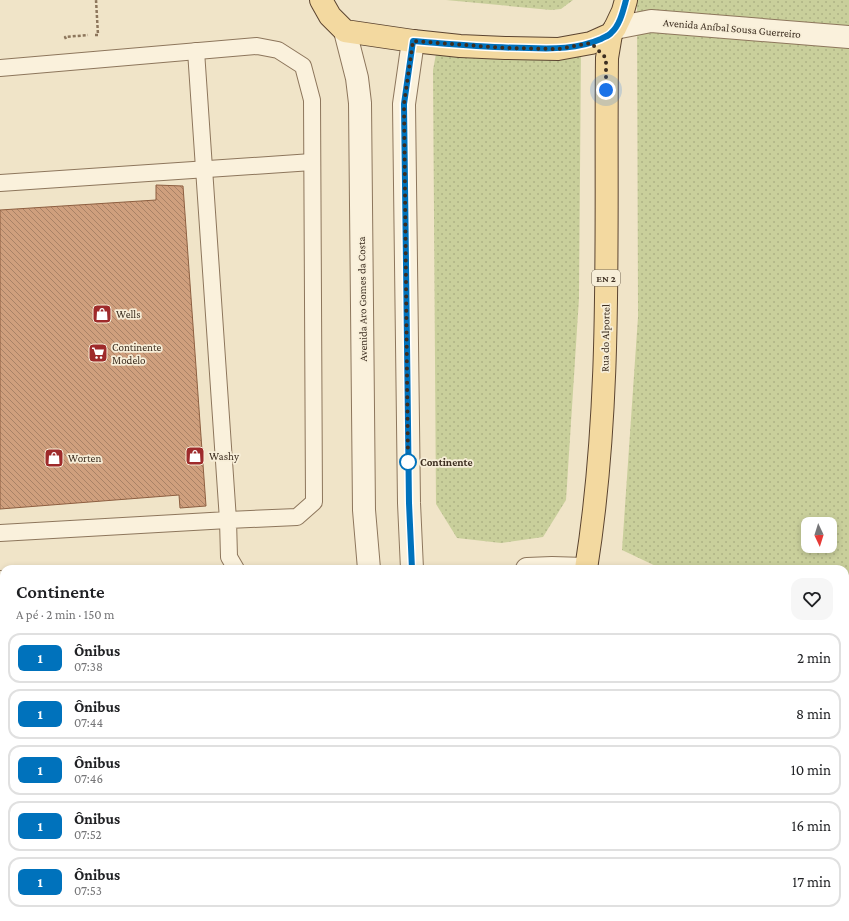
<!DOCTYPE html>
<html lang="pt">
<head>
<meta charset="utf-8">
<style>
	:root { --surface:#fff; --page:#f6f6f6; --text:#202124; --muted:#757577; --line:#e0e0e0 }
	body { margin:0; font-family:"Crimson Pro",serif; background:var(--page); color:var(--text); height:100vh; display:flex; flex-direction:column; font-size:15px; white-space:nowrap }
	* { box-sizing:border-box; margin:0 }
	p { font-size:13px; color:var(--muted) }
	.icon { flex:none; width:22px; height:22px; fill:none; stroke:currentColor; stroke-width:2; stroke-linecap:round; stroke-linejoin:round }
	.map { position:relative; flex:1; overflow:hidden }
	.panel { position:absolute; left:0px; top:565px; width:849px; height:356px; display:flex; flex-direction:column; background:var(--surface); border-radius:12px 12px 0 0; box-shadow:0 2px 6px #0003 }
	.panel>* { flex:none }
	.badge { padding:0 8px; border-radius:6px; font-size:14px; line-height:26px }
	.needle { width:26px; rotate:176deg }
	.tools { position:absolute; left:801px; top:517px; display:grid; gap:8px }
	.tools a { display:grid; place-items:center; width:36px; height:36px; border-radius:8px; background:var(--surface); box-shadow:0 2px 6px #0003; font-size:20px }
	.you { position:absolute; width:20px; height:20px; margin:-10px; border:3px solid #fff; border-radius:50%; background:#1a73e8; box-shadow:0 0 0 6px #1a73e833 }
	.map>.badge { position:absolute; translate:-50% -50%; box-shadow:0 0 0 2px #fff }
	.round { display:grid; place-items:center; flex:none; width:42px; height:42px; border-radius:12px; background:var(--page) }
	.headline { display:flex; align-items:center; justify-content:space-between; height:68px; padding:0 16px }
	h1 { font-size:19px; font-weight:600; line-height:30px }
	ul { padding:0; list-style:none }
	li { display:flex; align-items:center; gap:12px; height:50px; margin:0 8px 6px; padding:0 8px; border:2px solid var(--line); border-radius:12px }
	li div { flex:1 }
	li b { display:block; font-size:15px }
	li em { font-style:normal }
	li .badge { min-width:44px; font-weight:700; text-align:center }
	.map>svg:first-child { display:block }
</style>
</head>
<body>
<div class="map">
<svg width="849" height="921" viewBox="0 0 849 921">
	<defs>
		<pattern id="grass-dots" width="8" height="8" patternUnits="userSpaceOnUse"><rect width="8" height="8" fill="#c9cf9b"/><path d="M2 2h.1M6 6h.1" fill="none" stroke="#aeb285" stroke-width="1.8" stroke-linecap="round"/></pattern>
		<pattern id="building-back-hatch" width="6" height="6" patternUnits="userSpaceOnUse"><rect width="6" height="6" fill="#cf9f7d"/><path d="M-1 5l2 2M0 0l6 6M5-1l2 2" fill="none" stroke="#a98266"/></pattern>
	</defs>
	<rect width="100%" height="100%" fill="#f0e4c8"/>
	<g fill="url(#grass-dots)" fill-rule="evenodd">
		<polygon points="446,0 573,0 561,9 551,10"/>
		<path d="M 637,0 L 849,0 L 849,658 L 845,656 L 845,569 L 662,569 L 622,550 L 638,317 ZM 808,524 L 830,524 L 830,546 L 808,546 Z"/>
		<polygon points="438,43 581,46 579,298 566,500 543,537 501,543 457,538 436,504 433,70"/>
		<polygon points="271,917 326,917 327,921 258,921"/>
	</g>
	<g fill="url(#building-back-hatch)" stroke="#8d5f41">
		<polygon points="156,185 183,186 206,506 180,508 179,495 0,509 0,210 156,200"/>
		<polygon points="0,688 4,697 4,911 0,913"/>
		<polygon points="845,836 849,838 849,908 844,921 817,921 805,917 845,917"/>
		<polygon points="96,917 119,917 106,921 97,921"/>
		<polygon points="425,917 500,917 499,921 425,921"/>
		<polygon points="549,917 574,917 592,920 549,921"/>
		<polygon points="607,917 644,917 651,921 606,921"/>
		<polygon points="644,917 675,917 673,921 651,921"/>
		<polygon points="675,917 701,917 709,921 673,921"/>
	</g>
	<g fill="none" stroke-linecap="round" stroke-linejoin="round">
		<g stroke="#8d765c" stroke-width="18">
			<g id="lane">
				<polyline points="0,68 257,46 278,50 303,66 312,100 314,502 297,517 228,520 229,557 236,569"/>
				<polyline points="0,183 312,162"/>
				<polyline points="0,533 228,520 196,51"/>
				<polyline points="0,579 4,580"/>
				<polyline points="1,596 4,627"/>
				<polyline points="0,648 4,654"/>
			</g>
		</g>
		<g stroke="#8d765c" stroke-width="24">
			<g id="street">
				<polyline points="615,28 651,21 849,37"/>
				<polyline points="345,31 357,78 360,103 364,510 369,569"/>
				<polyline points="412,569 409,503 404,104 413,41"/>
				<polyline points="527,569 552,568 585,569"/>
				<polyline points="0,596 4,596"/>
				<polyline points="757,917 769,921"/>
			</g>
		</g>
		<g stroke="#5b4430" stroke-width="24">
			<g id="primary">
				<polyline points="321,0 330,16 345,31 413,41 460,46 505,48 558,49 591,43 611,34 615,28 623,11 626,0"/>
				<path d="M 586,569 C 613,400 605,228 607,58 L 611,34"/>
				<polyline points="528,921 528,917"/>
			</g>
		</g>
		<g stroke="#8d765c" stroke-width="2.5" stroke-dasharray="3 2" stroke-linecap="butt">
			<polyline points="95,35 98,35 96,0"/>
			<polyline points="66,39 65,37 88,35"/>
			<polyline points="87,917 89,921"/>
			<polyline points="194,921 199,917"/>
		</g>
		<use href="#lane" stroke="#faf1dc" stroke-width="16"/>
		<use href="#street" stroke="#faf1dc" stroke-width="22"/>
		<use href="#primary" stroke="#f3d9a0" stroke-width="22"/>
	</g>
	<g fill="none" stroke-linecap="round" stroke-linejoin="round">
		<g stroke="#fff" stroke-width="9">
			<path id="line" d="M 412,569 L 409,503 L 404,104 L 413,41 C 451,44 490,48 529,48 C 553,49 578,49 601,39 C 604,37 609,36 611,33 C 620,25 623,11 626,0"/>
		</g>
		<use href="#line" stroke="#0072bc" stroke-width="6"/>
		<polyline stroke="#3d2e20" stroke-width="4" stroke-dasharray="0 7.2" points="408,462 404,104 413,41 505,48 558,49 591,43 606,58 606,90"/>
	</g>
	<defs>
		<g id="shop-square" transform="scale(1)"><rect x="-9" y="-9" width="18" height="18" rx="4" fill="#9e2a2b" stroke="#f7eed8"/><path d="M-5-2.5h2.3a2.7 3.5 0 0 1 5.4 0H5L5.5 6h-11ZM-1.5-2.5h3a1.5 2.3 0 0 0-3 0Z" fill="#fff"/></g>
		<g id="supermarket-square" transform="scale(1)"><rect x="-9" y="-9" width="18" height="18" rx="4" fill="#9e2a2b" stroke="#f7eed8"/><path d="M-6-5.5h2.5l.6 2H6L4.5 2H-2.5L-4.4-4H-6ZM-1.5 3.2a1.3 1.3 0 1 0 .1 0ZM3 3.2a1.3 1.3 0 1 0 .1 0Z" fill="#fff"/></g>
	</defs>
	<g fill-rule="evenodd">
		<use href="#shop-square" x="102" y="314"/>
		<use href="#supermarket-square" x="98" y="353"/>
		<use href="#shop-square" x="195" y="456"/>
		<use href="#shop-square" x="54" y="458"/>
	</g>
	<circle fill="#fff" stroke="#0072bc" stroke-width="2" cx="408" cy="462" r="8"/>
	<g text-anchor="middle" stroke-width="3.5" stroke-linejoin="round" paint-order="stroke">
		<rect fill="#f7eed8" stroke="#756857" stroke-width="1" x="592" y="270" width="28" height="16" rx="3"/>
		<g font-size="10" font-weight="bold" fill="#3d2e20">
			<text x="606" y="282">EN 2</text>
		</g>
		<g font-size="11" fill="#3d2e20" stroke="#f7eed8">
			<text transform="translate(732 28) rotate(5)" y="4">Avenida Aníbal Sousa Guerreiro</text>
			<text transform="translate(362 299) rotate(-91)" y="4">Avenida Aro Gomes da Costa</text>
			<text transform="translate(605 338) rotate(-89)" y="4">Rua do Alportel</text>
		</g>
		<g font-size="11" fill="#3d2e20" stroke="#f7eed8" text-anchor="start">
			<text x="116" y="318">Wells</text>
			<text x="112" y="351">Continente<tspan x="112" dy="13">Modelo</tspan></text>
			<text x="209" y="460">Washy</text>
			<text x="68" y="462">Worten</text>
		</g>
		<g font-size="11" font-weight="bold" fill="#3d2e20" stroke="#f7eed8" text-anchor="start">
			<text x="420" y="466">Continente</text>
		</g>
	</g>
</svg>
<div class="tools">
<a><svg class="needle" viewBox="-14 -14 28 28"><path d="M0-13l5 13h-10z" fill="#e53935"/><path d="M0 13l5-13h-10z" fill="#757577"/></svg></a>
</div>
<div class="you" style="left:606px;top:90px"></div>
<section class="panel">
<div class="headline"><div><h1>Continente</h1><p>A pé · 2 min · 150 m</p></div><a class="round"><svg class="icon" aria-label="heart" viewBox="0 0 24 24"><path d="M12 20l-8-8c-3-5 5-10 8-4 3-6 11-1 8 4z"/></svg></a></div>
<ul>
<li><span class="badge" style="background:#0072bc;color:#fff">1</span><div><b>Ônibus</b><p>07:38</p></div><em>2 min</em></li>
<li><span class="badge" style="background:#0072bc;color:#fff">1</span><div><b>Ônibus</b><p>07:44</p></div><em>8 min</em></li>
<li><span class="badge" style="background:#0072bc;color:#fff">1</span><div><b>Ônibus</b><p>07:46</p></div><em>10 min</em></li>
<li><span class="badge" style="background:#0072bc;color:#fff">1</span><div><b>Ônibus</b><p>07:52</p></div><em>16 min</em></li>
<li><span class="badge" style="background:#0072bc;color:#fff">1</span><div><b>Ônibus</b><p>07:53</p></div><em>17 min</em></li>
</ul>
</section>
</div>
</body>
</html>
